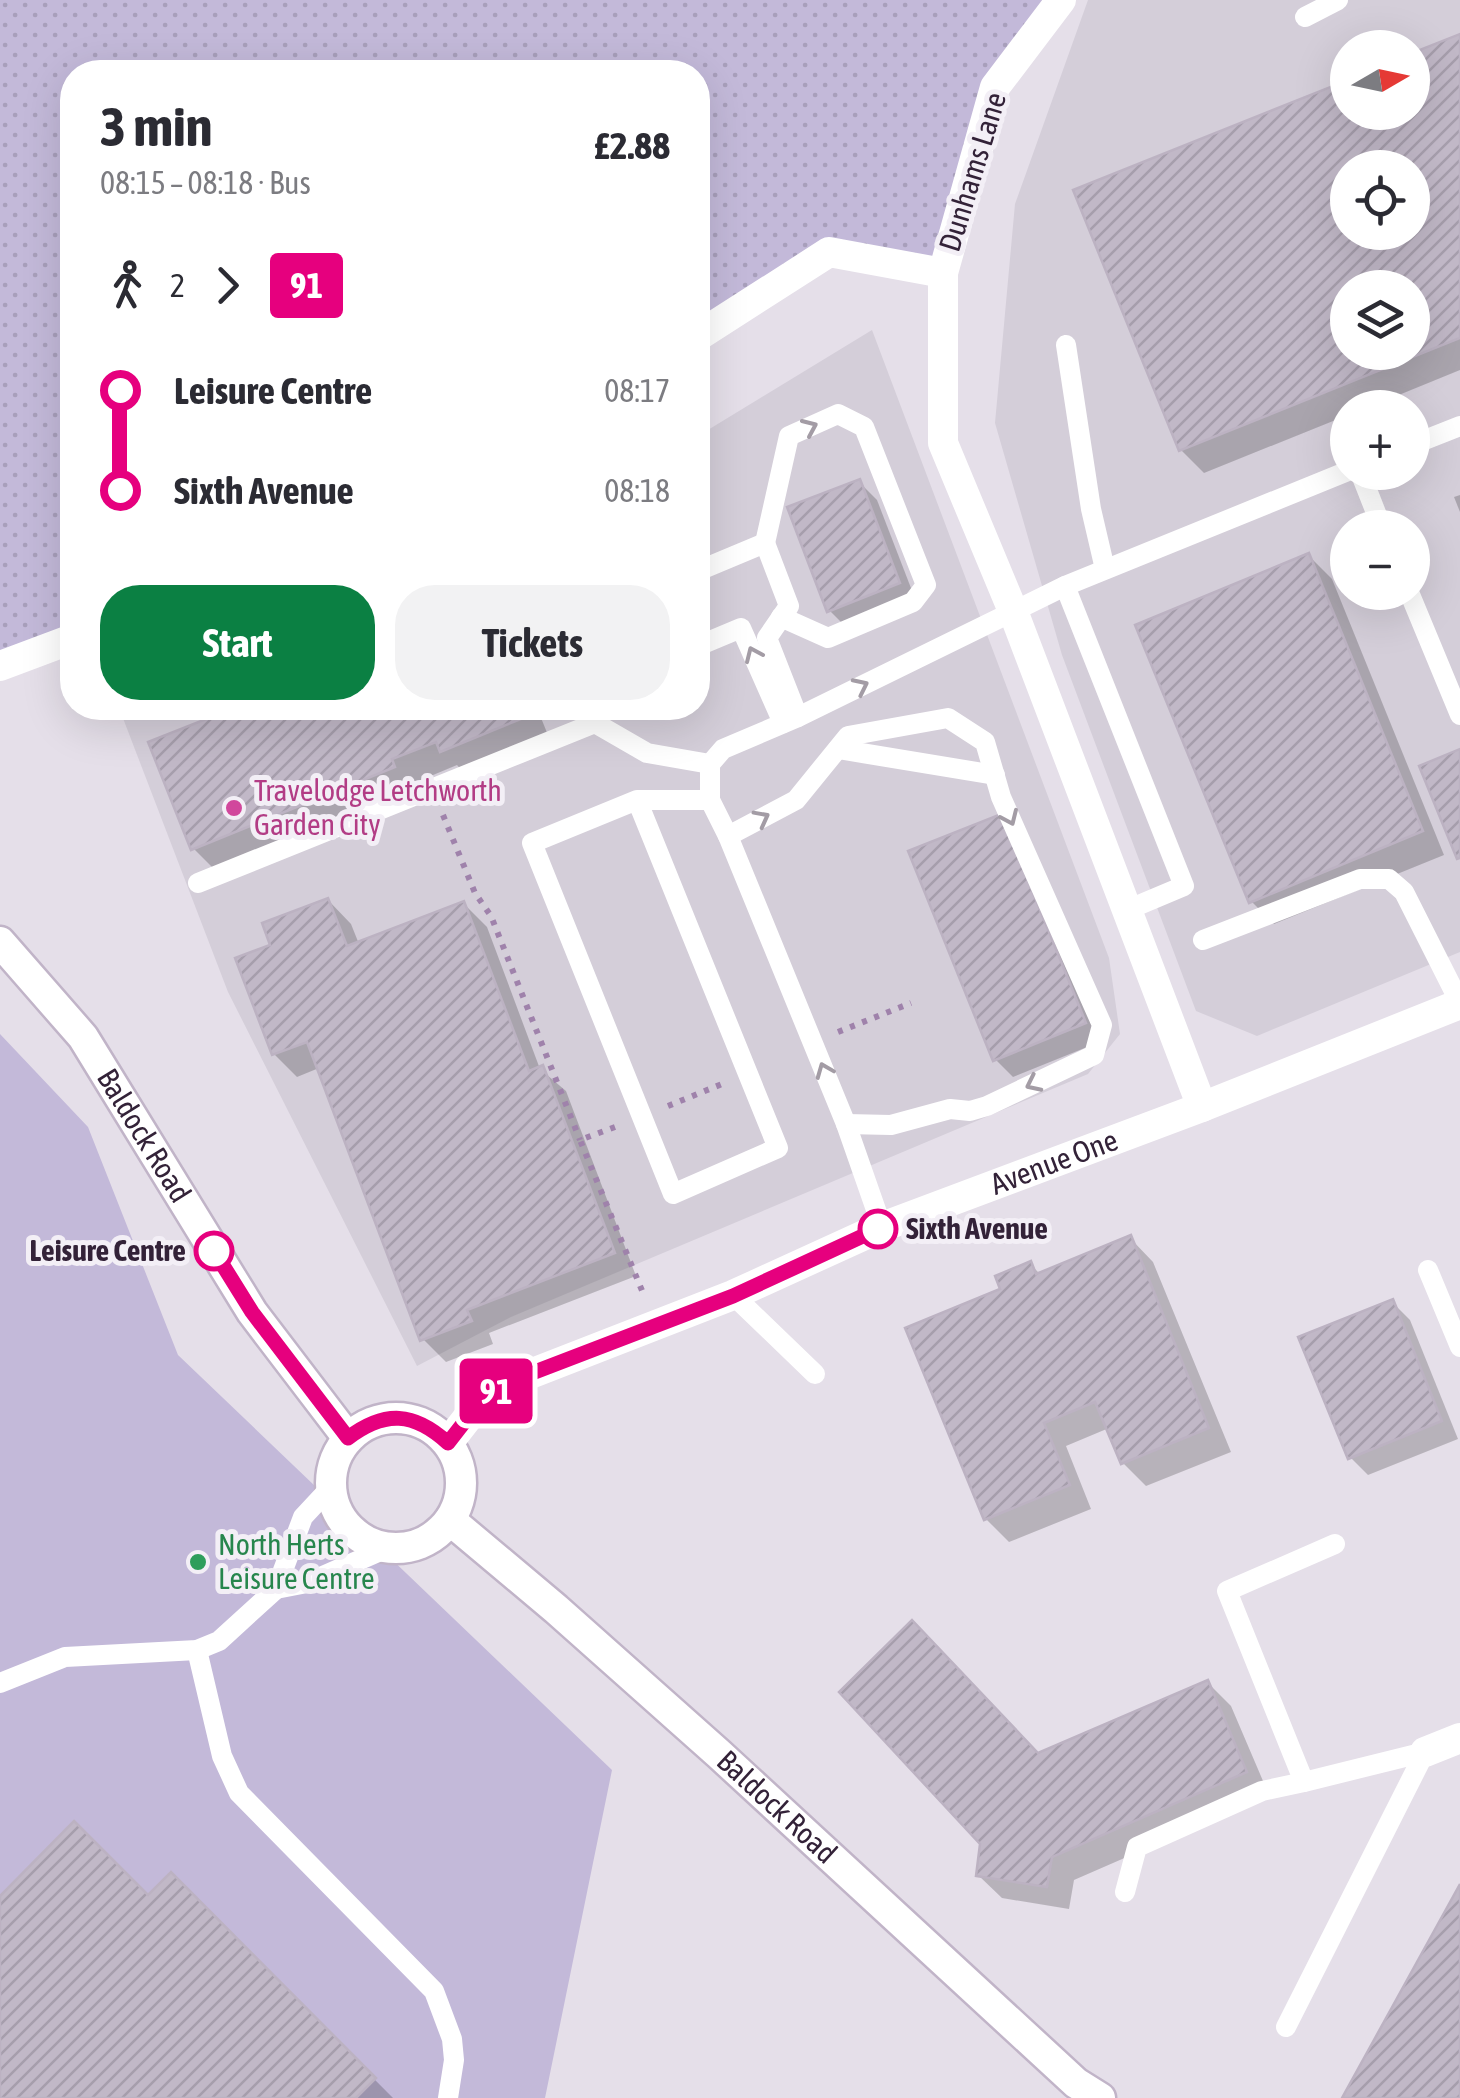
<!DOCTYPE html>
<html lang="en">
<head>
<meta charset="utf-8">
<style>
	:root { --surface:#fff; --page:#f2f2f3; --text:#2b2b33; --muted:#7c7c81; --accent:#0b8043 }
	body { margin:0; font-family:"Asap Condensed",sans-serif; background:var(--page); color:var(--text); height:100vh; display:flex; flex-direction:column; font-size:38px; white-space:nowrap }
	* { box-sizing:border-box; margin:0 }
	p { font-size:32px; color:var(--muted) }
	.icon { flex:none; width:55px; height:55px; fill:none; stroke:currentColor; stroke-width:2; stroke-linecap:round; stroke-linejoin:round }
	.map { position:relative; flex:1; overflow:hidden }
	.sheet { position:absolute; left:60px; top:60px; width:650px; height:660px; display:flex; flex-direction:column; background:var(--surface); border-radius:40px; box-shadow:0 10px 40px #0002 }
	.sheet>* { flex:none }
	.badge { padding:0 20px; border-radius:8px; font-size:35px; line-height:65px }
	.needle { width:65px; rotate:81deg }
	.buttons { position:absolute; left:1330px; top:30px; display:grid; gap:20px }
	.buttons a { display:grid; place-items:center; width:100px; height:100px; border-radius:50%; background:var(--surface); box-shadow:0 10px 40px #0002; font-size:50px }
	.map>.badge { position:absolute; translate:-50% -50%; box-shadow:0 0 0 5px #fff }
	.legs { display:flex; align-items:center; gap:15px; height:110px; padding:0 40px; font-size:32px }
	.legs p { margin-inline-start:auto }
	.headline { display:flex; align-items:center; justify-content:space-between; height:170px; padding:0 40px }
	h1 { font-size:55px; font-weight:700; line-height:75px }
	.cta { display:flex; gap:20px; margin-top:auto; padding:20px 40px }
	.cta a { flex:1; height:115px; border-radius:40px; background:var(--accent); color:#fff; font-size:40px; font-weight:700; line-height:115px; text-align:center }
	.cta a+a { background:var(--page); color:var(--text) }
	ul { padding:0 40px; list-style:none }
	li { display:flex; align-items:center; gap:35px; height:100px; font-size:38px }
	li i { display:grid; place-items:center; width:15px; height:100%; margin:0 12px; background:currentColor }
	li i::after { content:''; width:25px; height:25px; margin:-12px; border:8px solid; border-radius:50%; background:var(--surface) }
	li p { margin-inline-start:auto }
	li:first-child i { background:linear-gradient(#0000 50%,currentColor 0) }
	li:last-child i { background:linear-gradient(currentColor 50%,#0000 0) }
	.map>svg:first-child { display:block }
</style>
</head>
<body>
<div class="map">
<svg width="1460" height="2098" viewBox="0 0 1460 2098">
	<defs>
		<pattern id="park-dots" width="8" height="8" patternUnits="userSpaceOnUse" patternTransform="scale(2.5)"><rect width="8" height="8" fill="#c3b9d9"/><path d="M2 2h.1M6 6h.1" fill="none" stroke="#a89fbb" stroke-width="1.8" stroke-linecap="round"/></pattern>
		<pattern id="building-hatch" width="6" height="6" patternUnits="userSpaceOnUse" patternTransform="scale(2.5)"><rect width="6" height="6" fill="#c1b8c7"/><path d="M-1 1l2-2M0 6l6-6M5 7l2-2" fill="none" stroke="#a69eac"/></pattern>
	</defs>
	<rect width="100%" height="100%" fill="#e5dfe9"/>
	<g fill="#d4ced9" fill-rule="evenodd">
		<path d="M 1088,0 L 1460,0 L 1460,952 L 1257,1036 L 1196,1011 L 1062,655 L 995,423 L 1015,204 ZM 1348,48 L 1412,48 L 1412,112 L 1348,112 ZM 1348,168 L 1412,168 L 1412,232 L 1348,232 ZM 1348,288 L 1412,288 L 1412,352 L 1348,352 ZM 1348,408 L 1412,408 L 1412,472 L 1348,472 ZM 1348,528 L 1412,528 L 1412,592 L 1348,592 Z"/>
		<polygon points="872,330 1109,958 1120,1034 1088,1074 511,1317 417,1366 228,992 121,713 134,708 698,708 698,436"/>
	</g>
	<polygon fill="#c3b9d9" points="0,1034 88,1127 178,1355 612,1770 545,2098 0,2098"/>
	<polygon fill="url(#park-dots)" points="0,0 1061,0 995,87 943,273 829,252 698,336 698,72 72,72 72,639 0,666"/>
	<g fill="#0003" fill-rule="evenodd">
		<path d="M 1460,37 L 1460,370 L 1367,408 L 1348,408 L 1348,415 L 1204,473 L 1181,450 L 1348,112 L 1412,112 ZM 1348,168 L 1412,168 L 1412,232 L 1348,232 ZM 1348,288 L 1412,288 L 1412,352 L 1348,352 Z"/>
		<polygon points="859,482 877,500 916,601 847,628 829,610"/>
		<polygon points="1460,495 1460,512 1454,497"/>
		<polygon points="1309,556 1332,579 1444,855 1274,924 1251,901"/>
		<polygon points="241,708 537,708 550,740 465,774 457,765 414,783 416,790 216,871 193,848 151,744"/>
		<polygon points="1000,817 1102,1041 1013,1077 995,1059"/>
		<polygon points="328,900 351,924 359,944 464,904 487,927 540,1069 566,1091 636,1276 489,1333 493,1344 446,1362 423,1339 319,1068 297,1077 274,1054 273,946"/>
		<polygon points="1130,1238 1153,1262 1231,1452 1146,1486 1123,1463 1109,1428 1066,1446 1091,1509 1009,1542 986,1519 1003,1290 1030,1264 1041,1275"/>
		<polygon points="1392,1302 1410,1320 1458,1439 1368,1475 1350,1457"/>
		<polygon points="1208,1683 1231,1706 1269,1795 1074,1880 1069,1909 1002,1898 978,1875 983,1843 1038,1755"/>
		<polygon points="171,1875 393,2098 0,2098 0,1900 148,1898"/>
	</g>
	<g fill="url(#building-hatch)" stroke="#bcb2c2" stroke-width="2.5" fill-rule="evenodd">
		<path d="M 1460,34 L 1460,338 L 1179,451 L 1073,190 L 1348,80 L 1348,112 L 1412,112 L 1412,53 ZM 1348,168 L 1412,168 L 1412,232 L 1348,232 ZM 1348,288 L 1412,288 L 1412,352 L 1348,352 Z"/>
		<polygon points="860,479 900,583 827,612 787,507"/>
		<polygon points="1309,553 1423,831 1249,903 1135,625"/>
		<polygon points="234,708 525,708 528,716 440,752 436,742 392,759 395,767 191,850 148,742"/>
		<polygon points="1460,749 1460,858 1457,859 1419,766"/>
		<polygon points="1001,814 1086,1023 993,1061 908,851"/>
		<polygon points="328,898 347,946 464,901 529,1071 543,1065 615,1253 467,1310 472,1321 420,1341 307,1042 272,1055 235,958 270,945 262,923"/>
		<polygon points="1131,1235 1209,1428 1121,1464 1095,1402 1044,1423 1070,1485 984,1520 905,1328 1000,1289 995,1276 1031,1261 1036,1274"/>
		<polygon points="1393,1299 1442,1421 1348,1459 1298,1337"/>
		<polygon points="912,1620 1038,1753 1208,1680 1247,1772 1052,1857 1047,1887 976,1876 980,1844 839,1692"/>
		<polygon points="74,1821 148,1895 171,1872 376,2078 356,2098 0,2098 0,1896"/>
		<polygon points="1460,1884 1460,2098 1342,2098"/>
	</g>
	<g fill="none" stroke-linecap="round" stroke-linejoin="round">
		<g stroke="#c1b4c8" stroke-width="35">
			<g id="secondary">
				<path id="s2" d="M 0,942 L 83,1037 L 252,1312 L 348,1438"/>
				<circle cx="396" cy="1483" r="65"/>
				<path id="s3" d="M 450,1520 L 556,1609 L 719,1754 L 1076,2083 L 1100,2098"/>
			</g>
		</g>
		<g stroke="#9f82ab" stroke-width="6" stroke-dasharray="5 8" stroke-linecap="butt">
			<polyline points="443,815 475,893 491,916 580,1140"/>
			<polyline points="838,1032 911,1003"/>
			<polyline points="668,1106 722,1084"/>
			<polyline points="615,1127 580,1140 643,1293"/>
		</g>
		<g stroke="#fff" stroke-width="20">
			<polyline points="1305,17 1338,0"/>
			<polyline points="1066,345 1091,509 1105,569"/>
			<polyline points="1412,445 1460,426"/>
			<polyline points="1360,472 1382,528"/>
			<polyline points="765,543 789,436 838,414 864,427 926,585 913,602 828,638 781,617"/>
			<polyline points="698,571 765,543 789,606 767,638 798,717"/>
			<polyline points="1065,586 1184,886 1127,910"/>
			<polyline points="1409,592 1460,715"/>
			<polyline points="698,646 741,628 783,723"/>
			<polyline points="838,749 995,775"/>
			<polyline points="637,800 778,1148 673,1194 532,843 637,800 710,800"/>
			<polyline points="728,836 796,800 848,736 948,718 985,742 1001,797 1102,1025 1094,1055 987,1106 970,1111 950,1109 891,1125 846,1124"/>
			<polyline points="198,883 595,723 647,753 710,764"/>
			<polyline points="1203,940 1360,879 1389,879 1404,892 1460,1003"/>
			<polyline points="882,1227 846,1124 728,836 710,800 710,764 723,749 798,717 1065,586 1348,471"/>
			<polyline points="1428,1270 1460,1347"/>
			<polyline points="733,1295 815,1374"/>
			<polyline points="1335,1544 1227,1591 1304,1782 1425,1752"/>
			<polyline points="276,1589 307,1583 387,1548"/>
			<polyline points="197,1650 222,1756 239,1793 434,1991 452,2039 454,2060 448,2098"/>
			<polyline points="0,1683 65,1657 197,1650 219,1641 276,1589 303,1517 330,1488"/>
			<polyline points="1125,1892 1137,1847 1262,1791 1304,1782"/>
			<polyline points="1286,2027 1425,1752"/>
		</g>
		<g stroke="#fff" stroke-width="30">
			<polyline points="1061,0 995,87 943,273 943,443 1013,611 1202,1107"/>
			<polyline points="698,336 829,252 943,273"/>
			<polyline points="0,666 72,639"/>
			<path id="s1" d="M 448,1443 L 476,1407 L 507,1383 L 733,1295 L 882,1227 L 1202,1107 L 1460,1004"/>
			<polyline points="1425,1752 1460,1738"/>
		</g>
		<use href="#secondary" stroke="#fff" stroke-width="30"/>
	</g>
	<defs><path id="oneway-chevron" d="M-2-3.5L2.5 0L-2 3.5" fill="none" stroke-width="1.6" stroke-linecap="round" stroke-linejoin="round" transform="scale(2.5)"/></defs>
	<g stroke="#a39ca5">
		<use href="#oneway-chevron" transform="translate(810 427) rotate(-24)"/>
		<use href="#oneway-chevron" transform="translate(753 654) rotate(-114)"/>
		<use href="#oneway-chevron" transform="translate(861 686) rotate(-26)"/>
		<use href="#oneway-chevron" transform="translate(762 818) rotate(-28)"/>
		<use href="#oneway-chevron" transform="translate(1010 818) rotate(66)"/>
		<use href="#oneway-chevron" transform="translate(824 1070) rotate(-112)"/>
		<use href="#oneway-chevron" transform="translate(1033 1084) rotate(154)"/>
	</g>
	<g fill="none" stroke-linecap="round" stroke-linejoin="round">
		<g stroke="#fff" stroke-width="22">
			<path id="line-1" d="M 214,1251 L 252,1312 L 348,1438 C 385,1410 414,1412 448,1443 L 476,1407 L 506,1383 L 733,1296 L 878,1229"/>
		</g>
		<use href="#line-1" stroke="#e6007e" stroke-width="15"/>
	</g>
	<circle fill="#d1479c" stroke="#f3eff6" stroke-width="4" cx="234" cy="808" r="10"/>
	<g fill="#fff" stroke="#e6007e" stroke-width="5">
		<circle cx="878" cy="1229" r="18"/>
		<circle cx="214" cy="1251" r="18"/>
	</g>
	<circle fill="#2e9e5b" stroke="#f3eff6" stroke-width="4" cx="198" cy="1562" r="10"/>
	<g text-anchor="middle" stroke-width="10" stroke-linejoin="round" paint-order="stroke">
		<g font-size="30" fill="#332238" stroke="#f3eff6">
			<text transform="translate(973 172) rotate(-73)" y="10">Dunhams Lane</text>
			<text dy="10" stroke="none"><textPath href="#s2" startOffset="242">Baldock Road</textPath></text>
			<text dy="10" stroke="none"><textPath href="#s1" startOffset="675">Avenue One</textPath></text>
			<text dy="10" stroke="none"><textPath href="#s3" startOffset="435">Baldock Road</textPath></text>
		</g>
		<g font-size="30" fill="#b23c85" stroke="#f3eff6" text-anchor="start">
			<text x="254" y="801">Travelodge Letchworth<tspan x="254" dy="34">Garden City</tspan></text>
		</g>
		<g font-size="30" font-weight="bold" fill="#332238" stroke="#f3eff6" text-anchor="start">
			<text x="906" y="1239">Sixth Avenue</text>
			<text x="186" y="1261" text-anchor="end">Leisure Centre</text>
		</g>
		<g font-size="30" fill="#27864d" stroke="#f3eff6" text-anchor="start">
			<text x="218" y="1555">North Herts<tspan x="218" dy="34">Leisure Centre</tspan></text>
		</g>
	</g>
</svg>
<div class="buttons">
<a><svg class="needle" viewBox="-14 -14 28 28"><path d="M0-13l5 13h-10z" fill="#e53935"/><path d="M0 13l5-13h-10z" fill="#7c7c81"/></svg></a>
<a><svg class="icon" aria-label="locate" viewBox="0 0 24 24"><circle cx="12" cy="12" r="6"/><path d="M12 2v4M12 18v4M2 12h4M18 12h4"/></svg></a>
<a><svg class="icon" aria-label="layers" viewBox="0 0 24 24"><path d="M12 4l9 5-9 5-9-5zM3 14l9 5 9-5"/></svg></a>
<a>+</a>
<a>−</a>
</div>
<b class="badge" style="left:496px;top:1391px;background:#e6007e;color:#fff">91</b>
<section class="sheet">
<div class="headline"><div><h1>3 min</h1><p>08:15 – 08:18 · Bus</p></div><b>£2.88</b></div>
<div class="legs"><svg class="icon" aria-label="walk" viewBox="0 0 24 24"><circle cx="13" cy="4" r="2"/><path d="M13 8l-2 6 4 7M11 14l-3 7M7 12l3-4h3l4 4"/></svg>2<svg class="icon" aria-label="forward" viewBox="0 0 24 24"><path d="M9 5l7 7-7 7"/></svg><b class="badge" style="background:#e6007e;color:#fff">91</b></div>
<ul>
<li><i style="color:#e6007e"></i><b>Leisure Centre</b><p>08:17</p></li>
<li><i style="color:#e6007e"></i><b>Sixth Avenue</b><p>08:18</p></li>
</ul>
<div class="cta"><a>Start</a><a>Tickets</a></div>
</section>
</div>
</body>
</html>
